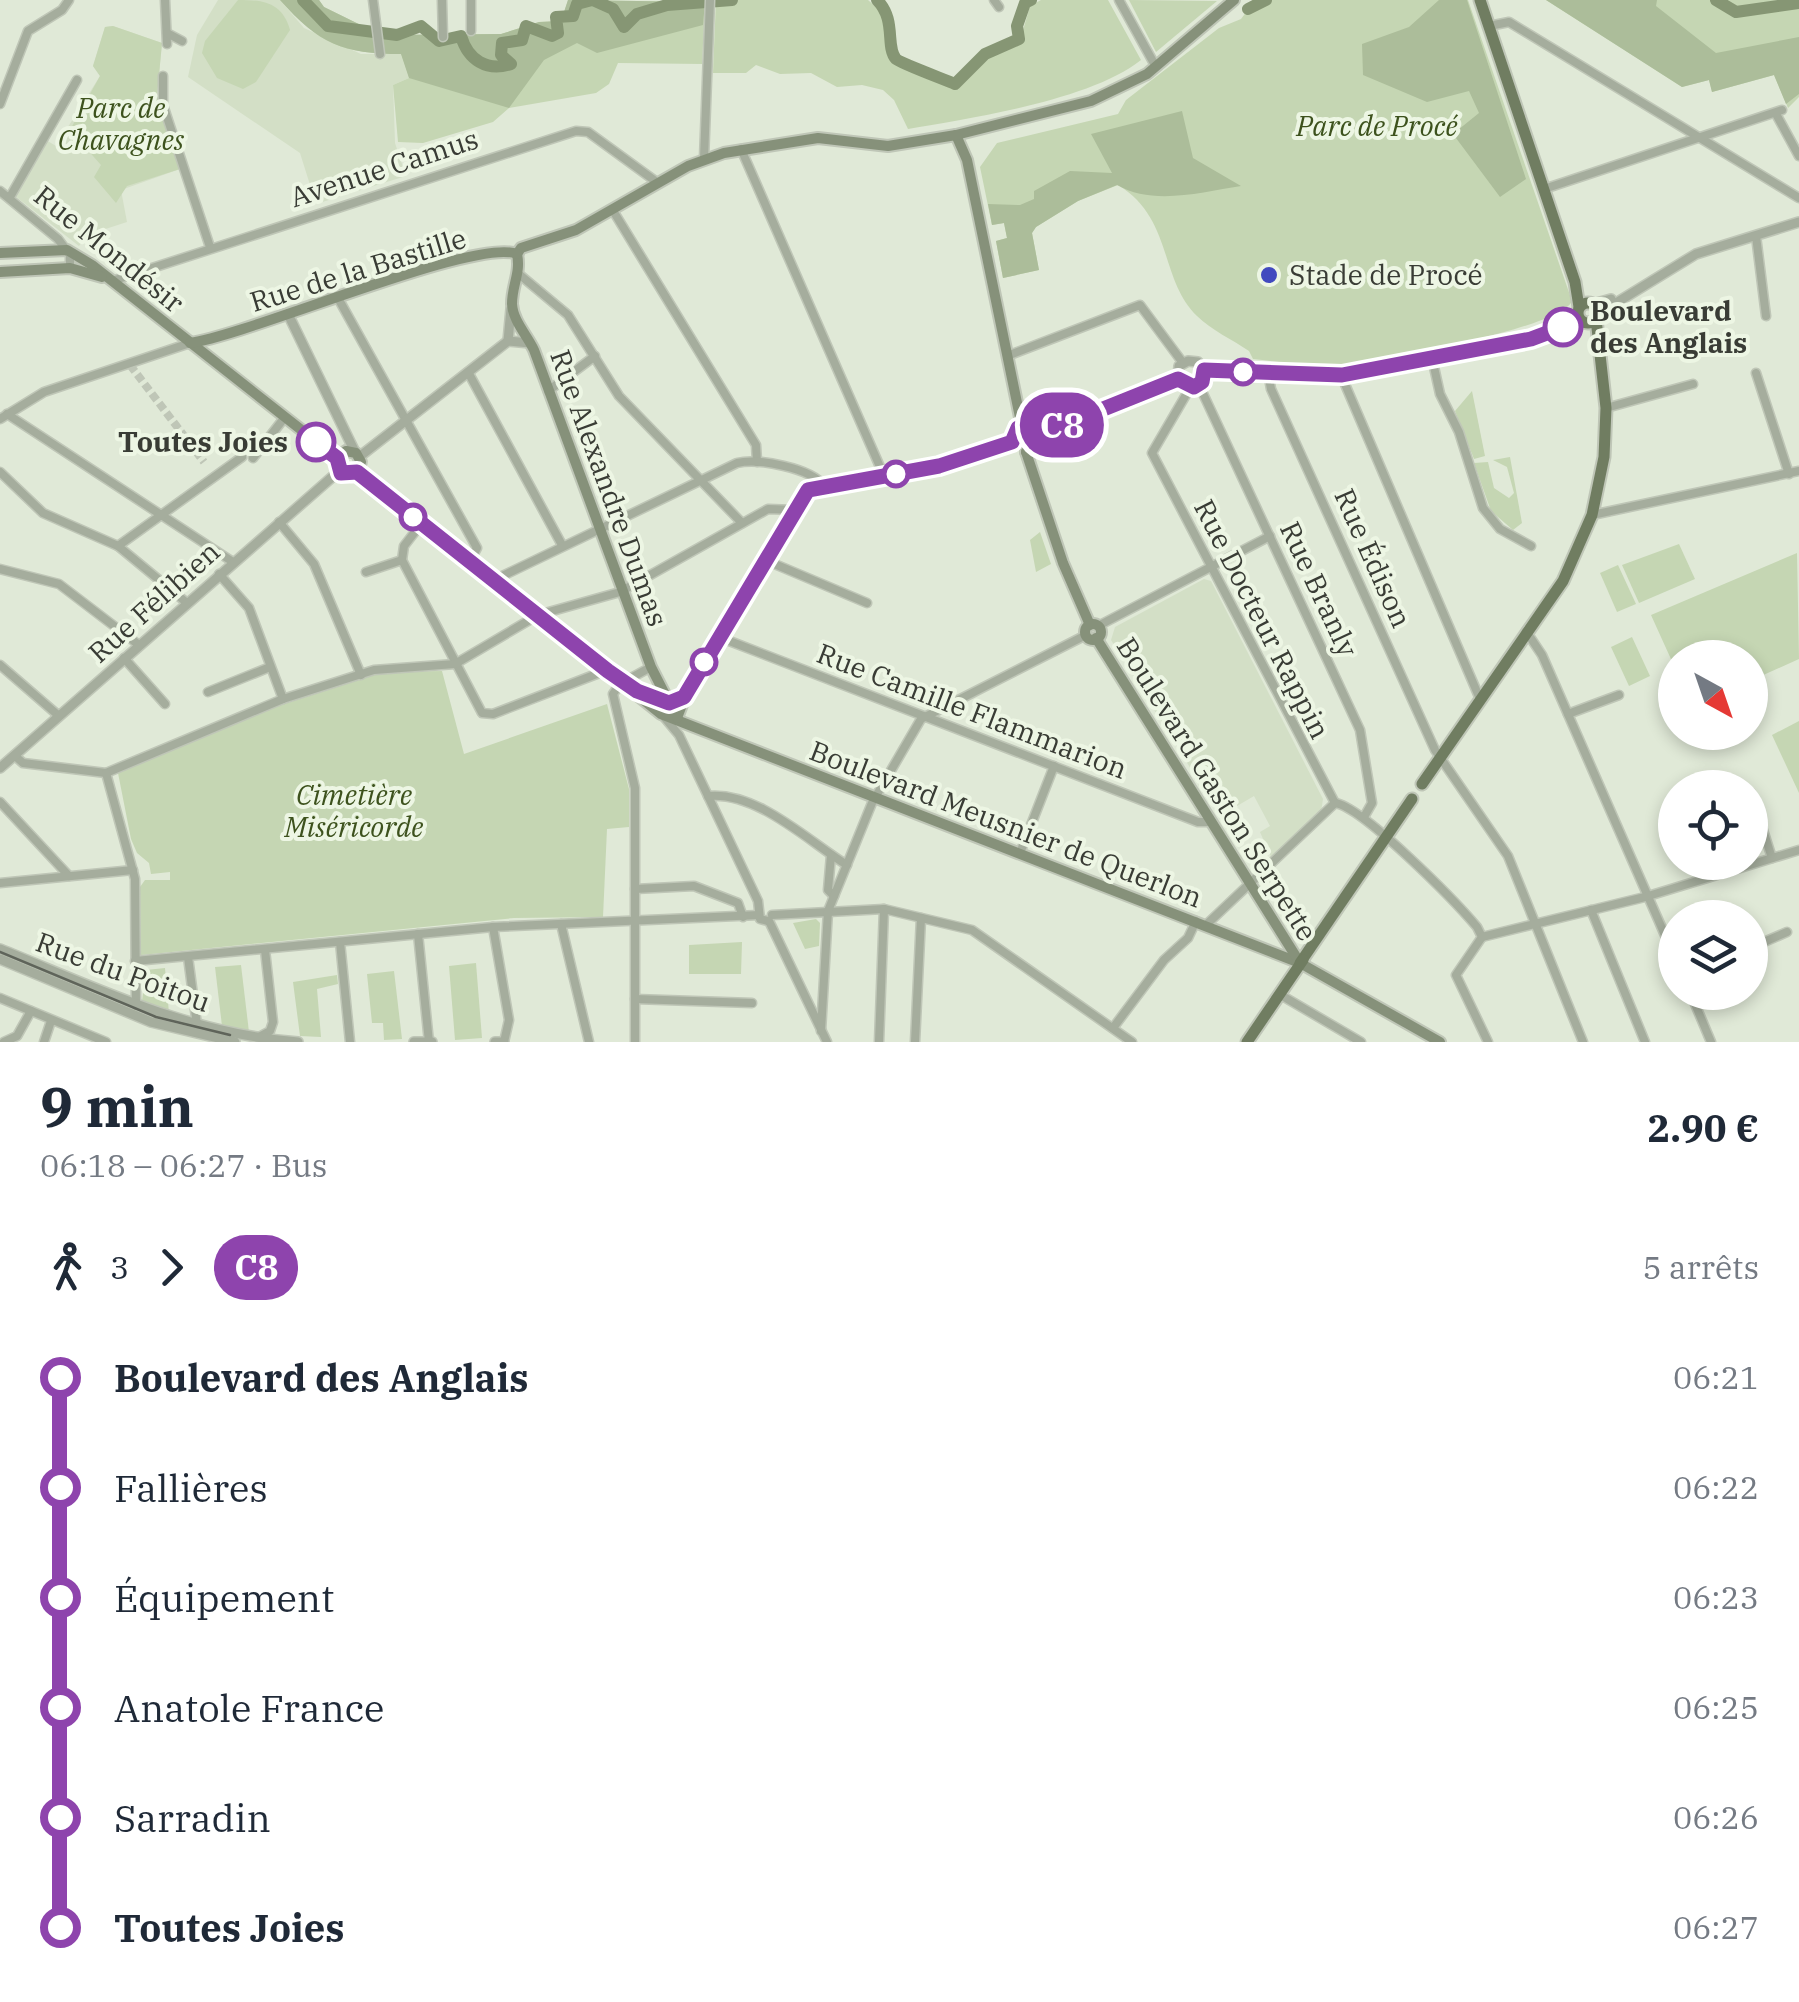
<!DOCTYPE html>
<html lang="fr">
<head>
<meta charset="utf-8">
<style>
	:root { --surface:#fff; --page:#f2f2f3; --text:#1f2937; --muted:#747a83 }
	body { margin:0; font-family:"IBM Plex Serif",serif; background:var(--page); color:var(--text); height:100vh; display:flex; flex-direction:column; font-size:38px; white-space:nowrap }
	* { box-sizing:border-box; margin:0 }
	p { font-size:32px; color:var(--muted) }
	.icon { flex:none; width:55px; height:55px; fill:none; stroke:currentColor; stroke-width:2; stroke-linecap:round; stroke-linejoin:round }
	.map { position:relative; height:1042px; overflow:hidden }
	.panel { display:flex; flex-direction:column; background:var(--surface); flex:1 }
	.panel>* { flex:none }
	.badge { padding:0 20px; border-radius:32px; font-size:35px; line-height:65px }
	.needle { width:65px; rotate:140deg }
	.buttons { position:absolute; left:1658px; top:640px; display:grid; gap:20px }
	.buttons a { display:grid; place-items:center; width:110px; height:110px; border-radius:50%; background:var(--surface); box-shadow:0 5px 15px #0003; font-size:50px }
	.map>.badge { position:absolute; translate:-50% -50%; box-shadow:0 0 0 5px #fff }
	.legs { display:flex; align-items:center; gap:15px; height:110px; padding:0 40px; font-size:32px }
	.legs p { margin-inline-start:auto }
	.headline { display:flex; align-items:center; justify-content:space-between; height:170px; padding:0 40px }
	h1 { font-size:55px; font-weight:700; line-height:75px }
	ul { padding:0 40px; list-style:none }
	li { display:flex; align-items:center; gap:35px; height:110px; font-size:38px }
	li i { display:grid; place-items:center; width:15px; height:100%; margin:0 12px; background:currentColor }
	li i::after { content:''; width:25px; height:25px; margin:-12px; border:8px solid; border-radius:50%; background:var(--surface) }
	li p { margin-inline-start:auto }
	li:first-child i { background:linear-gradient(#0000 50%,currentColor 0) }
	li:last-child i { background:linear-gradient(currentColor 50%,#0000 0) }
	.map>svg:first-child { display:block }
</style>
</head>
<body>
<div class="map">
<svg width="1799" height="1042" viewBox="0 0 1799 1042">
	<rect width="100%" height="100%" fill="#e0e9d7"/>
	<g fill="#d3dfc6">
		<polygon points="218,0 280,0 304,28 361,54 401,54 409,78 393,85 394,113 395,143 406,176 316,204 300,153 188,77 197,35"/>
		<polygon points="113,26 162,43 157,96 180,169 121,190 127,222 87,235 79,246 15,196 46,140 56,146 100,76 93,66 105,27"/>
		<polygon points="1204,579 1211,581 1323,799 1321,812 1271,857 1260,832 1270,826 1254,796 1220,816 1111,640 1115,627"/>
	</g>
	<g fill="#c5d6b3">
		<path d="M 238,0 C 263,0 282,2 290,30 L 256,82 L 243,89 L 217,78 L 202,53 L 205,41 Z"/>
		<path d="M 280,0 L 319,0 L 324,7 L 381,35 L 501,34 L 539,22 L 561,21 L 568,0 L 705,2 L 702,64 L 618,63 L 609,84 L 596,93 L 509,108 L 493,122 L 423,143 L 398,142 L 393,85 L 409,78 L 401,54 C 343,54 319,44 280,0 Z"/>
		<path d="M 716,0 L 868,0 L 886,16 L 892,59 L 959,87 L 985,58 L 1019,44 L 1030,6 L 1041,0 L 1108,0 L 1141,60 C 1091,100 972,118 908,129 L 894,100 L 883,90 L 862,85 L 837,87 L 811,73 L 780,74 L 756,65 L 746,73 L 713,73 Z"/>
		<polygon points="1129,0 1217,1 1156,52"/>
		<path d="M 1255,0 L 1468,0 L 1572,301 C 1560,329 1374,362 1337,365 C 1310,367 1280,362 1253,359 L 1249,351 C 1233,340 1211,330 1197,316 C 1159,279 1173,218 1118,185 L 1078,201 L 1036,227 L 1032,233 L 1039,270 L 1003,278 L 996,241 L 1007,238 L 1004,223 L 992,225 L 980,167 L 997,143 L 1118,114 L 1126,100 L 1219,28 L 1241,19 Z"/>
		<polygon points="1546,0 1799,0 1799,97 1788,108 1774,75 1712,92 1709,80 1682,87"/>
		<polygon points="113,26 162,43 157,96 180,169 127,186 116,203 94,177 101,165 70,130 100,76 93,66 105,27"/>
		<polygon points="1472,391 1485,456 1474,459 1455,411"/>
		<polygon points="1510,457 1522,523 1513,530 1491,511 1474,463 1488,462 1494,488 1509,498 1514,493 1507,467 1493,460"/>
		<polygon points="1040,532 1051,564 1036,572 1030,540"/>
		<polygon points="1679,544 1695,579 1639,603 1622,565"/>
		<polygon points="1797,553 1799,659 1750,681 1750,658 1675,658 1675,668 1651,615"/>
		<polygon points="1618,565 1636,604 1617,612 1600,573"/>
		<polygon points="1632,637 1650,676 1629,686 1611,647"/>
		<polygon points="442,671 464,754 607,704 629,789 629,827 607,829 603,917 514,918 141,955 140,887 145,880 170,880 170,872 151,874 149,863 137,853 131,839 118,773 281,705 384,672"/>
		<polygon points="1799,721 1799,793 1772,735"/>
		<polygon points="816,919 820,923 819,946 805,949 793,923"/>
		<polygon points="742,942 741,974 689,974 689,945"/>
		<polygon points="476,963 482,1038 455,1040 449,966"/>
		<polygon points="241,965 249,1032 222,1026 215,967"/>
		<polygon points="165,968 169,1013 142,1001 146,970"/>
		<polygon points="394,971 402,1039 384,1040 383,1023 372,1023 367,974"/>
		<polygon points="337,975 338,984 317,989 321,1037 300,1036 293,982"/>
	</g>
	<g fill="#acbd9a">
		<path d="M 280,0 L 319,0 L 324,7 L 381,35 L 501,34 L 539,22 L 561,21 L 568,0 L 705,2 L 703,25 L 597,53 L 577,43 L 544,60 L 509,108 L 409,78 L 401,54 C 343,54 319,44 280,0 Z"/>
		<polygon points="1439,0 1467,0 1526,179 1500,197 1453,134 1479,113 1469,91 1427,102 1363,75 1362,44 1409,27"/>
		<polygon points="1546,0 1657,0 1656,6 1716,53 1799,37 1799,94 1786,104 1774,75 1712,92 1709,80 1682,87"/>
		<path d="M 1182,111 L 1193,158 L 1241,186 C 1202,192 1153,206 1117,185 L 1078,201 L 1036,227 L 1032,233 L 1039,270 L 1003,278 L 996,241 L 1007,238 L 1004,223 L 992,225 L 988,204 L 1020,205 L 1034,199 L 1034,191 L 1070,171 L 1112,173 L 1091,134 Z"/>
	</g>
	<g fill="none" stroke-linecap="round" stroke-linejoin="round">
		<g stroke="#869674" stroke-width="12">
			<path d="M 303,0 L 328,26 L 397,35 L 421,26 L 439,41 L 461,36 C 468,60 487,72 511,64 L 501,55 L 502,43 L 522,40 L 526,26 L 552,36 L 558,33 L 556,17 L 573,16 L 577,4 L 592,0"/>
			<polyline points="593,0 613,9 624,27 637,14 667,5 732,0"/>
			<path d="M 877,0 C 897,20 885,47 896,59 C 900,63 946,80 955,84 L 985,54 L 1019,39 L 1017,26 L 1025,3 L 1031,0"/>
			<polyline points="1716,0 1736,12 1799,3"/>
			<polyline points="1248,9 1266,0"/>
		</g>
		<polyline stroke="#bfc6b7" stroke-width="8" stroke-dasharray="8 4" stroke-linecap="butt" points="130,365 204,462"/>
		<g stroke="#bfc6b7" stroke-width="11">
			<g id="minor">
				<polyline points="165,0 167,44"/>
				<polyline points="373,0 380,54"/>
				<polyline points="442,0 443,37"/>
				<polyline points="471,0 471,31"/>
				<polyline points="994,0 999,7"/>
				<polyline points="1119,0 1156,67"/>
				<polyline points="1489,26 1509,22 1799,198"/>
				<polyline points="167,33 182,41"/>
				<polyline points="163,76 163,105 210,247"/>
				<polyline points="0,104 28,31 62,10 69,0"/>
				<polyline points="1776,114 1799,156"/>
				<polyline points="741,149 884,476"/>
				<polyline points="704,159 710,0"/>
				<polyline points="1544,189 1782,110"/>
				<polyline points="0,191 58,239 70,255 70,268"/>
				<polyline points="10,197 77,80"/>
				<polyline points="612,209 756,445 757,462"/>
				<polyline points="1756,236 1766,316"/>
				<polyline points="520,275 568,315 619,396 742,523"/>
				<polyline points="112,281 576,131 588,132 658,183"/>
				<polyline points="338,298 477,548 470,561"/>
				<polyline points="1007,356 1140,305 1183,363"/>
				<polyline points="1432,358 1440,394 1459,432 1483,508 1500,529 1531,546"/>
				<polyline points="468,372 562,545"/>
				<polyline points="1268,373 1271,389 1435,750 1508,856 1583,1042"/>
				<polyline points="1756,373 1789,474"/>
				<polyline points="1341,375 1480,699"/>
				<polyline points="1199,385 1360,730 1372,803 1364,817"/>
				<polyline points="1190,388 1152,453 1335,803"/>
				<polyline points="548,391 595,356"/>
				<polyline points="1606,408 1693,384"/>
				<polyline points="7,414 233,562"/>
				<polyline points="0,419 44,392 190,343"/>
				<polyline points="253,458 285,417"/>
				<polyline points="0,472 43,513 118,546 187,603"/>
				<polyline points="1592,515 1799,471"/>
				<polyline points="279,522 314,564 361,675"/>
				<polyline points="421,524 404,546 402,560 482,713 493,714 607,670"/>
				<polyline points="118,546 242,457"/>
				<polyline points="765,560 867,603"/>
				<polyline points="0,569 59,584 139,645"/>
				<polyline points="366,572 402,560"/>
				<polyline points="219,574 249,608 283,699"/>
				<path d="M 494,580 L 737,463 C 758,458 811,468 824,486"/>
				<polyline points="1098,626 1270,536"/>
				<polyline points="1526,631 1542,655 1675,958"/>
				<polyline points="719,637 1198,822 1210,822"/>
				<polyline points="124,658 165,704"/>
				<polyline points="0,665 59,716"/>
				<polyline points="208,692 270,667"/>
				<polyline points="1568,714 1619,695"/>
				<polyline points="664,717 679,735 758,901 760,919 768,921"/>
				<polyline points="15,756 23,763 106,773 283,699 374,670 455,664 538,615 620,592 768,509 796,510"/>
				<polyline points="106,773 135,879 136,1006"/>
				<polyline points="1751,793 1772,858"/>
				<path d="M 708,796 C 757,791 808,841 847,865"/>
				<polyline points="0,802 69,876"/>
				<path d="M 1335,803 C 1363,807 1455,901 1477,927 L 1482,937 L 1456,975 L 1488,1042"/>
				<polyline points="1020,853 1054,766"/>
				<polyline points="831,855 828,890 834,896"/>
				<polyline points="0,883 133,870"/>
				<polyline points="635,889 694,886 738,903 743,917"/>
				<polyline points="1591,910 1645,1042"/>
				<polyline points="772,915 884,909 972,930 1132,1042"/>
				<polyline points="769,921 827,1042"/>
				<polyline points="561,924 589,1042"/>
				<polyline points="1206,925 1335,803"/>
				<polyline points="493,927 509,1020 504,1042"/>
				<polyline points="418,934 429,1042"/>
				<polyline points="1482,937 1645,897 1799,850"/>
				<polyline points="340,942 350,1042"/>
				<polyline points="1750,948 1787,932"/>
				<polyline points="188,957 197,1025"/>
				<polyline points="135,961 493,927 759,915"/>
				<polyline points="1690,992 1711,1042"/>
				<polyline points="1279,994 1361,1042"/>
				<polyline points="0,998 106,1042"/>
				<polyline points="635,999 752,1003"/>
				<polyline points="1113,1028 1164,960 1188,938 1196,921"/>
				<polyline points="821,1031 828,911 872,803 921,719 1086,635"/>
				<polyline points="259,1037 270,1031 273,1022 265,950"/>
				<polyline points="4,1042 17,1036 31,1011"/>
				<polyline points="44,1042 51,1021"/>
				<polyline points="635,1042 635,788 613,694 620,684 651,667"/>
				<polyline points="879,1042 884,909"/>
				<polyline points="915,1042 921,918"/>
			</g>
		</g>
		<g stroke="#bfc6b7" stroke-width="12">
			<g id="tertiary">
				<polyline points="1593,304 1611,299"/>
				<polyline points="288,314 355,452"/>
				<polyline points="1598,314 1696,254 1799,222"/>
				<polyline points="508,341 511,309"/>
				<polyline points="1204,370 1341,375 1531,339 1581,321"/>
				<polyline points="1178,379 1179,366 1188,361 1198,362 1204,370"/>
				<polyline points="1178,379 1194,387 1202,382 1204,370"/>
				<polyline points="1036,436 1178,379"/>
				<polyline points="359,457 508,341 530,343"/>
				<polyline points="0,768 339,471"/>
				<path d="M 0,949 C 99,989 190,1034 298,1042"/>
				<polyline points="0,959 151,1022 235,1042"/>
				<polyline points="414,1042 432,1042"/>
				<polyline points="495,1042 504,1042"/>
			</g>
		</g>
		<g stroke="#bfc6b7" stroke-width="14">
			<g id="secondary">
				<polyline points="956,135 967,160 1022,427"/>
				<polyline points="0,253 67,250 92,265 337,458"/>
				<polyline points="517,254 521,248 576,230 688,166 724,153 818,138 888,146 956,135 1091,101 1147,74 1234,0"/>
				<path d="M 517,254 C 521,273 512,285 512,304 C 513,321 527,335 534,350 L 651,667 L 677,718"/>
				<polyline points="0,272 70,268 102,277"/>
				<path d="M 190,343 C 252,334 476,237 517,254"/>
				<polyline points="1022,427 1036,436 1035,446 1026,452"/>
				<polyline points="1026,452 1063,563 1090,625"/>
				<polyline points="337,458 346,451 356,453 361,462 357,472"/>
				<polyline points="337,458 341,473 357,472"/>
				<polyline points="357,472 661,714 1300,963 1440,1042"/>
				<polyline points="771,550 799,498 808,490 939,465 1011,442"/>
				<circle cx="1093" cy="632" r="8"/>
				<polyline points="1096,638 1300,963"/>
				<polyline points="677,718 688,689 773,546"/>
			</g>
		</g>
		<g stroke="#bfc6b7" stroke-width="15">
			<g id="primary">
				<polyline points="1480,0 1575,282 1579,307"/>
				<circle cx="1588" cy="313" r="10"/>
				<polyline points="1422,784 1563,581 1592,515 1604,457 1606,408 1596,319"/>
				<polyline points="1300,963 1412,799"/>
				<polyline points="1247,1042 1303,960"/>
			</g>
		</g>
		<use href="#minor" stroke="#a5ad9d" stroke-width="8"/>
		<use href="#tertiary" stroke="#a5ad9d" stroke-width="9"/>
		<use href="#secondary" stroke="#86917a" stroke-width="10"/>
		<use href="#primary" stroke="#707d61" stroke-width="11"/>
		<polyline stroke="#5f645a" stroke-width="2.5" points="0,952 156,1017 230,1035"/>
	</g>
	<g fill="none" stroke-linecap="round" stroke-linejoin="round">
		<g stroke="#fff" stroke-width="22">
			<polyline id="line-1" points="316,442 337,458 341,473 357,472 608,671 637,691 669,703 684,697 808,490 939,466 1012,442 1018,428 1029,428 1036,436 1178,379 1194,387 1202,382 1204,370 1342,375 1531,339 1563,327"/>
		</g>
		<use href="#line-1" stroke="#8e44ad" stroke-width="15"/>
	</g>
	<circle fill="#424abf" stroke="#edf6e4" stroke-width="4" cx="1269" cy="275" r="10"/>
	<g fill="#fff" stroke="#8e44ad" stroke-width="5">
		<circle cx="1563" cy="327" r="18"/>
		<circle cx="1243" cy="372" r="12"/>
		<circle cx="316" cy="442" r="18"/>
		<circle cx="896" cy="474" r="12"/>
		<circle cx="413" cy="517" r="12"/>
		<circle cx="704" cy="662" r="12"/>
	</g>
	<g text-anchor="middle" stroke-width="8" stroke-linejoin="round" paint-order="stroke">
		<g font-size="28" font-style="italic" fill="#3d521d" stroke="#edf6e4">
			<text x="121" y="118">Parc de<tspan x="121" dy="32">Chavagnes</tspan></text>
			<text x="1377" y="136">Parc de Procé</text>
			<text x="354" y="805">Cimetière<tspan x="354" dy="32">Miséricorde</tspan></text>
		</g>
		<g font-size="28" fill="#393c35" stroke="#edf6e4">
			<text transform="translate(384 168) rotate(-18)" y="10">Avenue Camus</text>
			<text transform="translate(109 249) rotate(39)" y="10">Rue Mondésir</text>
			<text transform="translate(358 270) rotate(-17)" y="10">Rue de la Bastille</text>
			<text transform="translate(609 488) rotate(70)" y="10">Rue Alexandre Dumas</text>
			<text transform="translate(1373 558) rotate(66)" y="10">Rue Édison</text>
			<text transform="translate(1319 589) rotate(65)" y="10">Rue Branly</text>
			<text transform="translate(154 602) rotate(-42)" y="10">Rue Félibien</text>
			<text transform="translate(1262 619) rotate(63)" y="10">Rue Docteur Rappin</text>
			<text transform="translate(972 711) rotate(21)" y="10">Rue Camille Flammarion</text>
			<text transform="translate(1217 789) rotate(58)" y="10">Boulevard Gaston Serpette</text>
			<text transform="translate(1006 824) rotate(21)" y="10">Boulevard Meusnier de Querlon</text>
			<text transform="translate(123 972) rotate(20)" y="10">Rue du Poitou</text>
		</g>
		<g font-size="28" fill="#393c35" stroke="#edf6e4" text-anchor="start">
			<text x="1289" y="285">Stade de Procé</text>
		</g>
		<g font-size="28" font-weight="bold" fill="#393c35" stroke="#edf6e4" text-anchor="start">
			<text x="1590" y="321">Boulevard<tspan x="1590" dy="32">des Anglais</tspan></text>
			<text x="288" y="452" text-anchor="end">Toutes Joies</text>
		</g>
	</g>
</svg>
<div class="buttons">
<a><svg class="needle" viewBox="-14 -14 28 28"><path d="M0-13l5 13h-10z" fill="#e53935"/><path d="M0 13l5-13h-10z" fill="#747a83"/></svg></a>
<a><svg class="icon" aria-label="locate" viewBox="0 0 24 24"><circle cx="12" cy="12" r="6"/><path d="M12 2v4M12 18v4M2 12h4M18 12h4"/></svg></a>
<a><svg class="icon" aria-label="layers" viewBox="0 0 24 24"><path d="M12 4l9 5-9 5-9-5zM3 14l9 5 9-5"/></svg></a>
</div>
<b class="badge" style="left:1062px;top:425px;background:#8e44ad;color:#fff">C8</b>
</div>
<section class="panel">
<div class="headline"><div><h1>9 min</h1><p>06:18 – 06:27 · Bus</p></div><b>2.90 €</b></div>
<div class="legs"><svg class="icon" aria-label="walk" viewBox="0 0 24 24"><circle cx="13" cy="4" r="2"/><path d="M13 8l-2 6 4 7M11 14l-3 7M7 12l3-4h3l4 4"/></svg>3<svg class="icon" aria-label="forward" viewBox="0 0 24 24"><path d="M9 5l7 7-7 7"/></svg><b class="badge" style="background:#8e44ad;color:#fff">C8</b><p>5 arrêts</p></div>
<ul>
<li><i style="color:#8e44ad"></i><b>Boulevard des Anglais</b><p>06:21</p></li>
<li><i style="color:#8e44ad"></i><span>Fallières</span><p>06:22</p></li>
<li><i style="color:#8e44ad"></i><span>Équipement</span><p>06:23</p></li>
<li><i style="color:#8e44ad"></i><span>Anatole France</span><p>06:25</p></li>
<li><i style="color:#8e44ad"></i><span>Sarradin</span><p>06:26</p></li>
<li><i style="color:#8e44ad"></i><b>Toutes Joies</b><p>06:27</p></li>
</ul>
</section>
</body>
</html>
